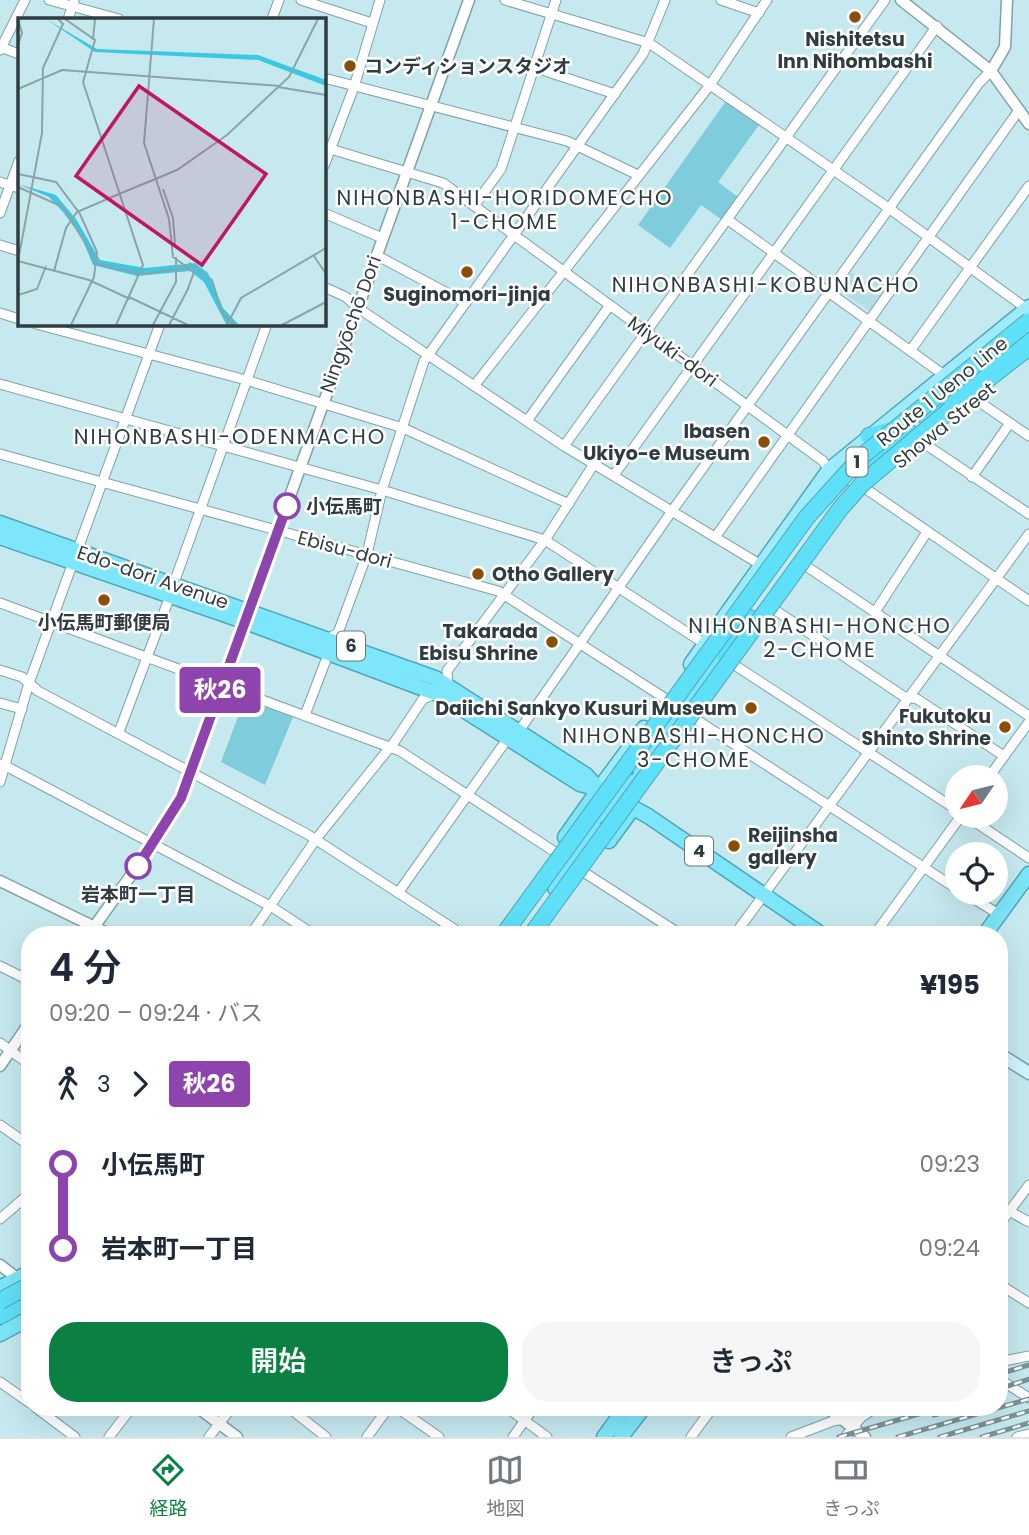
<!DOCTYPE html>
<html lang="ja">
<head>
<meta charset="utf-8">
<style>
	:root { --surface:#fff; --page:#f6f6f7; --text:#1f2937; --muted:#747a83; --line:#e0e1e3; --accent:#0b8043 }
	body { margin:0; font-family:Poppins,"Noto Sans JP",sans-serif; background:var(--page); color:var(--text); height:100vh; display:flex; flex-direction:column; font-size:26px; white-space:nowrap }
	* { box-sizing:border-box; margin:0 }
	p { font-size:23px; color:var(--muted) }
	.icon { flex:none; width:38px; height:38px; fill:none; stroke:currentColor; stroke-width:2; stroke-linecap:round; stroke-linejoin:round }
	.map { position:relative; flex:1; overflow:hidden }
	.side { position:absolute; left:21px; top:926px; width:987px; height:490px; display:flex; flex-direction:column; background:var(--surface); border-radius:28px; box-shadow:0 7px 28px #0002 }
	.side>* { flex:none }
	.badge { padding:0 14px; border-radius:5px; font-size:24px; line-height:46px }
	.needle { width:46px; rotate:235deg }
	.tools { position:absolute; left:945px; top:765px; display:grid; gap:14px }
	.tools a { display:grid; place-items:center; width:63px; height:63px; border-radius:50%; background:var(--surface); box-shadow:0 7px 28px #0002; font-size:35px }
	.map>.badge { position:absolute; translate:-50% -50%; box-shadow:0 0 0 4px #fff }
	.legs { display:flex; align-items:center; gap:10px; height:77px; padding:0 28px; font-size:23px }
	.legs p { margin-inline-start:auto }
	.headline { display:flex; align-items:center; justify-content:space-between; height:119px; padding:0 28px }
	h1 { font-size:38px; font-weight:600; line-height:52px }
	.action { display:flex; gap:14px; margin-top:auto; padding:14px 28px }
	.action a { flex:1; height:80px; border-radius:28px; background:var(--accent); color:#fff; font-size:28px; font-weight:600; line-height:80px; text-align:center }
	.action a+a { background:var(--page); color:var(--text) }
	ul { padding:0 28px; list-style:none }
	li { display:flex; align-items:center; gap:24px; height:84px; font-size:26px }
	li i { display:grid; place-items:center; width:10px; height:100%; margin:0 9px; background:currentColor }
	li i::after { content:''; width:18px; height:18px; margin:-9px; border:5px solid; border-radius:50%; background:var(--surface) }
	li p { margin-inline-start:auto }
	li:first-child i { background:linear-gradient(#0000 50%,currentColor 0) }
	li:last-child i { background:linear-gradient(currentColor 50%,#0000 0) }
	.dock { display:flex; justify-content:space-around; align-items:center; height:98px; border-top:2px solid var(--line); background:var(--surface); font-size:19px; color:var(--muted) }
	.dock a { display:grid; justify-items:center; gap:4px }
	.dock .active { color:var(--accent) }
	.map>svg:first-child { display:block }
</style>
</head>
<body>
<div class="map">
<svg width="1029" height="1437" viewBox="0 0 1029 1437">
	<rect width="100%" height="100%" fill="#c6e9f0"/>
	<polygon fill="#b2dee7" points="851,272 866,283 872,275 888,286 870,311 841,292 839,288"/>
	<g fill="#7fccdc">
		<polygon points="726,101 759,125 718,182 738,197 722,220 701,205 670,248 638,225"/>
		<polygon points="253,702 293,717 265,785 221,762 242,706 250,709"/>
	</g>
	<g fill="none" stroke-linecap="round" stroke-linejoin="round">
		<g stroke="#80a1a8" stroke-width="11">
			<g id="minor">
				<polyline points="49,0 119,19"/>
				<polyline points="301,0 372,23"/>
				<polyline points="505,0 649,43 890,209 1027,309"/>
				<polyline points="721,0 759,13"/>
				<polyline points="68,19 74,2"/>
				<polyline points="272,19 279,0"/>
				<polyline points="0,47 19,54"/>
				<polyline points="0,50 25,0"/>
				<polyline points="533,67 615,94"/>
				<polyline points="324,78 567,141 638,175"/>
				<polyline points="324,147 443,183 823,461 829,470 866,489 1029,601"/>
				<polyline points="324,166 354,87 380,0"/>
				<polyline points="0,182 19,188"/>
				<polyline points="474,206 501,169 556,0"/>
				<polyline points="0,213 19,161"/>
				<polyline points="324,213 382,238"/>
				<polyline points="728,220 944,375"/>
				<polyline points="0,245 19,251"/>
				<polyline points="376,255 466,303"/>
				<polyline points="324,287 346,297 358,308 564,446 761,565"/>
				<polyline points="0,313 19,319"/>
				<polyline points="36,324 246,380 403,428 569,504"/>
				<polyline points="910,351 1029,186"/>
				<polyline points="0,384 382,490 545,540 705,644"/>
				<polyline points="474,386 710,85 767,0"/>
				<polyline points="975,399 1029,436"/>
				<polyline points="527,421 610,305"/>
				<polyline points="922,442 1029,514"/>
				<polyline points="564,446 885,0"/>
				<polyline points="0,454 498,591 666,699"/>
				<polyline points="614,475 937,26"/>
				<polyline points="972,477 1010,423"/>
				<polyline points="716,536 1019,110"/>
				<polyline points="806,566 1029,716"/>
				<polyline points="174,583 267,324"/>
				<polyline points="0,603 400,751 555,852"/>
				<polyline points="775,610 903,696 917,699 1004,756"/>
				<polyline points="875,612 927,532"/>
				<polyline points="329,638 338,633 367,554 382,490 424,361 643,54 665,0"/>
				<polyline points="736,666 957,810"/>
				<polyline points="0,670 22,677 38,691 307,834 462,934"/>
				<polyline points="448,685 447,671 545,540 594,464"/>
				<polyline points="0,703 22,709"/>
				<polyline points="305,715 329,652"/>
				<polyline points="697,720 957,889"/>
				<polyline points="519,731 672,511 979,83 991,71"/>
				<polyline points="119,732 170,596"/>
				<polyline points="2,764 272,907 313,934"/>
				<polyline points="989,777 1029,722"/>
				<polyline points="0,782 29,683 160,324"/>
				<polyline points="966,816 1029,858"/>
				<polyline points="585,873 680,934"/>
				<polyline points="963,892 1000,915"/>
				<polyline points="398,893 508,738"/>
				<polyline points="251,934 316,839 395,741 423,699 435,694"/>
				<polyline points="735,934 1029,534"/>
				<polyline points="875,934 961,816"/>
				<polyline points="0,966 30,981"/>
				<polyline points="0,1043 30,1065"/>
				<polyline points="0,1125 30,1146"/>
				<polyline points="1009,1211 1029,1222"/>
				<polyline points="0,1219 30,1193"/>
				<polyline points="999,1225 1029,1185"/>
				<polyline points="999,1284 1029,1303"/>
				<polyline points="999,1362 1029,1356"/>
				<polyline points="999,1379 1029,1398"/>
				<polyline points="0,1382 30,1403"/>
				<polyline points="35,1407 75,1437"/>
				<polyline points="288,1407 326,1437"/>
				<polyline points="396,1407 439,1437"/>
				<polyline points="506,1407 547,1437"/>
				<polyline points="109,1437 132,1407"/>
				<polyline points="209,1437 232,1407"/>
				<polyline points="367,1437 389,1407"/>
				<polyline points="513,1437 534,1407"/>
				<polyline points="691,1437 713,1407"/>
				<polyline points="791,1437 833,1421 863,1416 877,1407"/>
				<polyline points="845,1437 864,1414"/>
				<polyline points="1017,1437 1029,1434"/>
			</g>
		</g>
		<g stroke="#80a1a8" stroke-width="13">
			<g id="tertiary">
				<polyline points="901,0 991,71 1029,124"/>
				<polyline points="991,71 1005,47 1007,0"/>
				<polyline points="0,881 109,934"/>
				<polyline points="89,934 154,843 181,798 469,0"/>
				<polyline points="0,1066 30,1022"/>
				<polyline points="0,1265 21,1281"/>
				<polyline points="197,1407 237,1437"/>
				<polyline points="826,1407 865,1437"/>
			</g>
		</g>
		<g stroke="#80a1a8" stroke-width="15">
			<polyline id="secondary" points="999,1054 1029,1073"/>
		</g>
		<g stroke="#4ea7b8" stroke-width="17">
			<g id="primary">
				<polyline points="691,664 829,470 1029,307"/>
				<polyline points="599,789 644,728"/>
			</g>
		</g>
		<g stroke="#4ea7b8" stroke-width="17">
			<g id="trunk">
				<polyline points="0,523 435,678 586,775 598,788"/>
				<polyline points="0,537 243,621 440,695 580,784 599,789 648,816 821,934"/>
				<polyline points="640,770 729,650"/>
				<polyline points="603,789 624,786 647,776"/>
				<polyline points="586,823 606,811 632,808"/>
				<polyline points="565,837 599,789"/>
				<polyline points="609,841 633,808"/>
				<polyline points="555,888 597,830"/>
				<polyline points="985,934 1029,874"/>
				<polyline points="0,1288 30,1272"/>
				<polyline points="0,1334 30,1318"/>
				<polyline points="604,1437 626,1407"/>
				<polyline points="621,1437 644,1407"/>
			</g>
		</g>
		<g stroke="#4ea7b8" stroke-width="18">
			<g id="motorway">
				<polyline points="923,415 1029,332"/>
				<polyline points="940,417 1029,347"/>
				<polyline points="869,436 896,429"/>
				<polyline points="865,468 912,434"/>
				<polyline points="725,655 750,618"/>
				<polyline points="0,1316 30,1299"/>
			</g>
		</g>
		<use href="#minor" stroke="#fff" stroke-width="9"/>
		<use href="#tertiary" stroke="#fff" stroke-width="10"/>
		<use href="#secondary" stroke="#cff6fd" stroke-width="12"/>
		<use href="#primary" stroke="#9eecfb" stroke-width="14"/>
		<use href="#trunk" stroke="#7ee6fa" stroke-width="14"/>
		<use href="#motorway" stroke="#5ee0f9" stroke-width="16"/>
		<g stroke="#7a9398" stroke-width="5">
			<g id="rail">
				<polyline points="999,1374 1029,1365"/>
				<polyline points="999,1389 1029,1379"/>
				<polyline points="934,1415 961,1407"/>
				<polyline points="839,1437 943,1407"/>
				<polyline points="898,1437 1029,1399"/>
				<polyline points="940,1437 1029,1411"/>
				<polyline points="982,1437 1029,1423"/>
			</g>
		</g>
		<use href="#rail" stroke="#fff" stroke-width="2.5" stroke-dasharray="8" stroke-linecap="butt"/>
		<g stroke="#4ea7b8" stroke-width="18" stroke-linecap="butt">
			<g id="motorway-bridge">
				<polyline points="504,934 807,517 862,456 1029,321"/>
				<polyline points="532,934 840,509 863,483 950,410"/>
				<polyline points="0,1301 30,1285"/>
			</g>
		</g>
		<use href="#motorway-bridge" stroke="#5ee0f9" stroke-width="16"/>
	</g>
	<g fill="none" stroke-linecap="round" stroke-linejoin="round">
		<g stroke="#fff" stroke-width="16">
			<polyline id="line-1" points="138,866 181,798 287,506"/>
		</g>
		<use href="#line-1" stroke="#8e44ad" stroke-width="10"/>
	</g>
	<g fill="#894e08" stroke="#fff" stroke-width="2.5">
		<circle cx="855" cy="17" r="7"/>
		<circle cx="350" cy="66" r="7"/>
		<circle cx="467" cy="272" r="7"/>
		<circle cx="764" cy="442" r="7"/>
		<circle cx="478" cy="574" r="7"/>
		<circle cx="104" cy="600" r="7"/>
		<circle cx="552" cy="642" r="7"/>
		<circle cx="751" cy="708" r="7"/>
		<circle cx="1005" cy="727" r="7"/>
		<circle cx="734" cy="846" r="7"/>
	</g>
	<g fill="#fff" stroke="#8e44ad" stroke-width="3.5">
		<circle cx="287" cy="506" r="12"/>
		<circle cx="138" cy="866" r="12"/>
	</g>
	<g text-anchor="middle" stroke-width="5" stroke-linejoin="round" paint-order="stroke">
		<g fill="#fff" stroke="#6d7779" stroke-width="2">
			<rect x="846.5" y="447.5" width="21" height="29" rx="5"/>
			<rect x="337" y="631.5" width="28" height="29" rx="5"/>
			<rect x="685" y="836.5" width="28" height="29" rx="5"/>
		</g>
		<g font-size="18" font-weight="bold" fill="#2f3d40">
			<text x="857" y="468">1</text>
			<text x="351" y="652">6</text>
			<text x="699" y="857">4</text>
		</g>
		<g font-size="19" font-weight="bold" fill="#2f3d40" stroke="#fff" text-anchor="end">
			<text x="855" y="46" text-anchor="middle">Nishitetsu<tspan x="855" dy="22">Inn Nihombashi</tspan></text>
			<text x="364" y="73" text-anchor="start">コンディションスタジオ</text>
			<text x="467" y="301" text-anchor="middle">Suginomori-jinja</text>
			<text x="750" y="438">Ibasen<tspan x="750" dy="22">Ukiyo-e Museum</tspan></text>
			<text x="492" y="581" text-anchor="start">Otho Gallery</text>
			<text x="104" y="629" text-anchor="middle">小伝馬町郵便局</text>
			<text x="538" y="638">Takarada<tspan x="538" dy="22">Ebisu Shrine</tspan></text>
			<text x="737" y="715">Daiichi Sankyo Kusuri Museum</text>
			<text x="991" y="723">Fukutoku<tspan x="991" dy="22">Shinto Shrine</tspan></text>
			<text x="748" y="842" text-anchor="start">Reijinsha<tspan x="748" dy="22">gallery</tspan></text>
		</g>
		<g font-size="19" fill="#2f3d40" stroke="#fff">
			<text transform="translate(350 324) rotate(-70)" y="7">Ningyōchō Dori</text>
			<text transform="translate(673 351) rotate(36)" y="7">Miyuki-dori</text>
			<text transform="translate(942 391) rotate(-39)" y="7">Route 1 Ueno Line</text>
			<text transform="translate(944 425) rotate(-39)" y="7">Showa Street</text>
			<text transform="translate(345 549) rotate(15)" y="7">Ebisu-dori</text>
			<text transform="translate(153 577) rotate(19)" y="7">Edo-dori Avenue</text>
		</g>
		<g font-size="19" font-weight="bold" fill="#2f3d40" stroke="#fff" text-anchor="start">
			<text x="306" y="513">小伝馬町</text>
			<text x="138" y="901" text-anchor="middle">岩本町一丁目</text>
		</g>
		<g font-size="21" letter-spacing="2" fill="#2f3d40" stroke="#fff">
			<text x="505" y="205">NIHONBASHI-HORIDOMECHO<tspan x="505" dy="24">1-CHOME</tspan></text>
			<text x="766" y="292">NIHONBASHI-KOBUNACHO</text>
			<text x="230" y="444">NIHONBASHI-ODENMACHO</text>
			<text x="820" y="633">NIHONBASHI-HONCHO<tspan x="820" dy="24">2-CHOME</tspan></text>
			<text x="694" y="743">NIHONBASHI-HONCHO<tspan x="694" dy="24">3-CHOME</tspan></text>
		</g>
	</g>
	<g transform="translate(18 18)">
		<rect width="308" height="308" fill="#c6e9f0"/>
		<path d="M 28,1 L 79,31 L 240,37 L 308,62 L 308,68 L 240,42 L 77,34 ZM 0,166 L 38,177 L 58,201 L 82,242 L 127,250 L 177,245 L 190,255 L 205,290 L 221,307 L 208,306 L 186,264 L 172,253 L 119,258 L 75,247 L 63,218 L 45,194 L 31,179 Z" fill="#3cc8e1"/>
		<path fill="none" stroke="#8aa4aa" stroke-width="2" d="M 0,1 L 4,15 L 0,27M 47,1 L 77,22 L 65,64 L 125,247 L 98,307M 136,1 L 126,125 L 151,201 L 155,239 L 176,254 L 169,273M 75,22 L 77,1M 260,69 L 308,77M 0,71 L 44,52 L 262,68M 0,156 L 38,164 L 62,196 L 79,234 L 76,259 L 53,307M 0,169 L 45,189 L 80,246 L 123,256 L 170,250M 145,171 L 155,200 L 157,226M 101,176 L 159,152 L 209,117 L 271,59 L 300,1M 296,238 L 308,256M 0,243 L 24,115 L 25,50 L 45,6 L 40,1M 0,243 L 71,262 L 112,281M 171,245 L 194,262 L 204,294 L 215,307M 36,253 L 48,210 L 59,194 L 101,176M 0,277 L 19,271 L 28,248M 111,279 L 170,307M 135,307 L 158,264 L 158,239M 151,307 L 171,269M 209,307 L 223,280 L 308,230M 264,307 L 308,284"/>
		<path fill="#c2185b" fill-opacity="0.15" stroke="#c2185b" stroke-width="3.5" d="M 121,68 L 248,156 L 184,247 L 58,158 Z"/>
		<rect width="308" height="308" fill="none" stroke="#2f3d40" stroke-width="3.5"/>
	</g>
</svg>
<div class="tools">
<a><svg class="needle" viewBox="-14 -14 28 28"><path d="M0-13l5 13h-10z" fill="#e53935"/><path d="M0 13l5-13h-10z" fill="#747a83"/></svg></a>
<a><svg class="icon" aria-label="locate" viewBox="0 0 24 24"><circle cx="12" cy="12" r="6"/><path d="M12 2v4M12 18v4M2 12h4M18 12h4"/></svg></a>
</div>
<b class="badge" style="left:220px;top:690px;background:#8e44ad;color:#fff">秋26</b>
<section class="side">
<div class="headline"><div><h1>4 分</h1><p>09:20 – 09:24 · バス</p></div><b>¥195</b></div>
<div class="legs"><svg class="icon" aria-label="walk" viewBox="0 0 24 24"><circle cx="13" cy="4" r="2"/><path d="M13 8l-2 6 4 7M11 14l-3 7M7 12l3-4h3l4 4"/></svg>3<svg class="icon" aria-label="forward" viewBox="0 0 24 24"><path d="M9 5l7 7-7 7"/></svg><b class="badge" style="background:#8e44ad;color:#fff">秋26</b></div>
<ul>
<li><i style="color:#8e44ad"></i><b>小伝馬町</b><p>09:23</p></li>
<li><i style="color:#8e44ad"></i><b>岩本町一丁目</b><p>09:24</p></li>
</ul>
<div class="action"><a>開始</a><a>きっぷ</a></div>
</section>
</div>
<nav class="dock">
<a class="active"><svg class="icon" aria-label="directions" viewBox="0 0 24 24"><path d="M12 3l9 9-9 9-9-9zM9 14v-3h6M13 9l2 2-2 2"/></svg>経路</a>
<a><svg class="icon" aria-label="map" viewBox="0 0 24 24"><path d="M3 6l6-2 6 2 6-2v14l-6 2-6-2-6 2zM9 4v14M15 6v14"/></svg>地図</a>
<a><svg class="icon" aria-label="tickets" viewBox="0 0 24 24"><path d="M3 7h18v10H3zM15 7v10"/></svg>きっぷ</a>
</nav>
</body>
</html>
